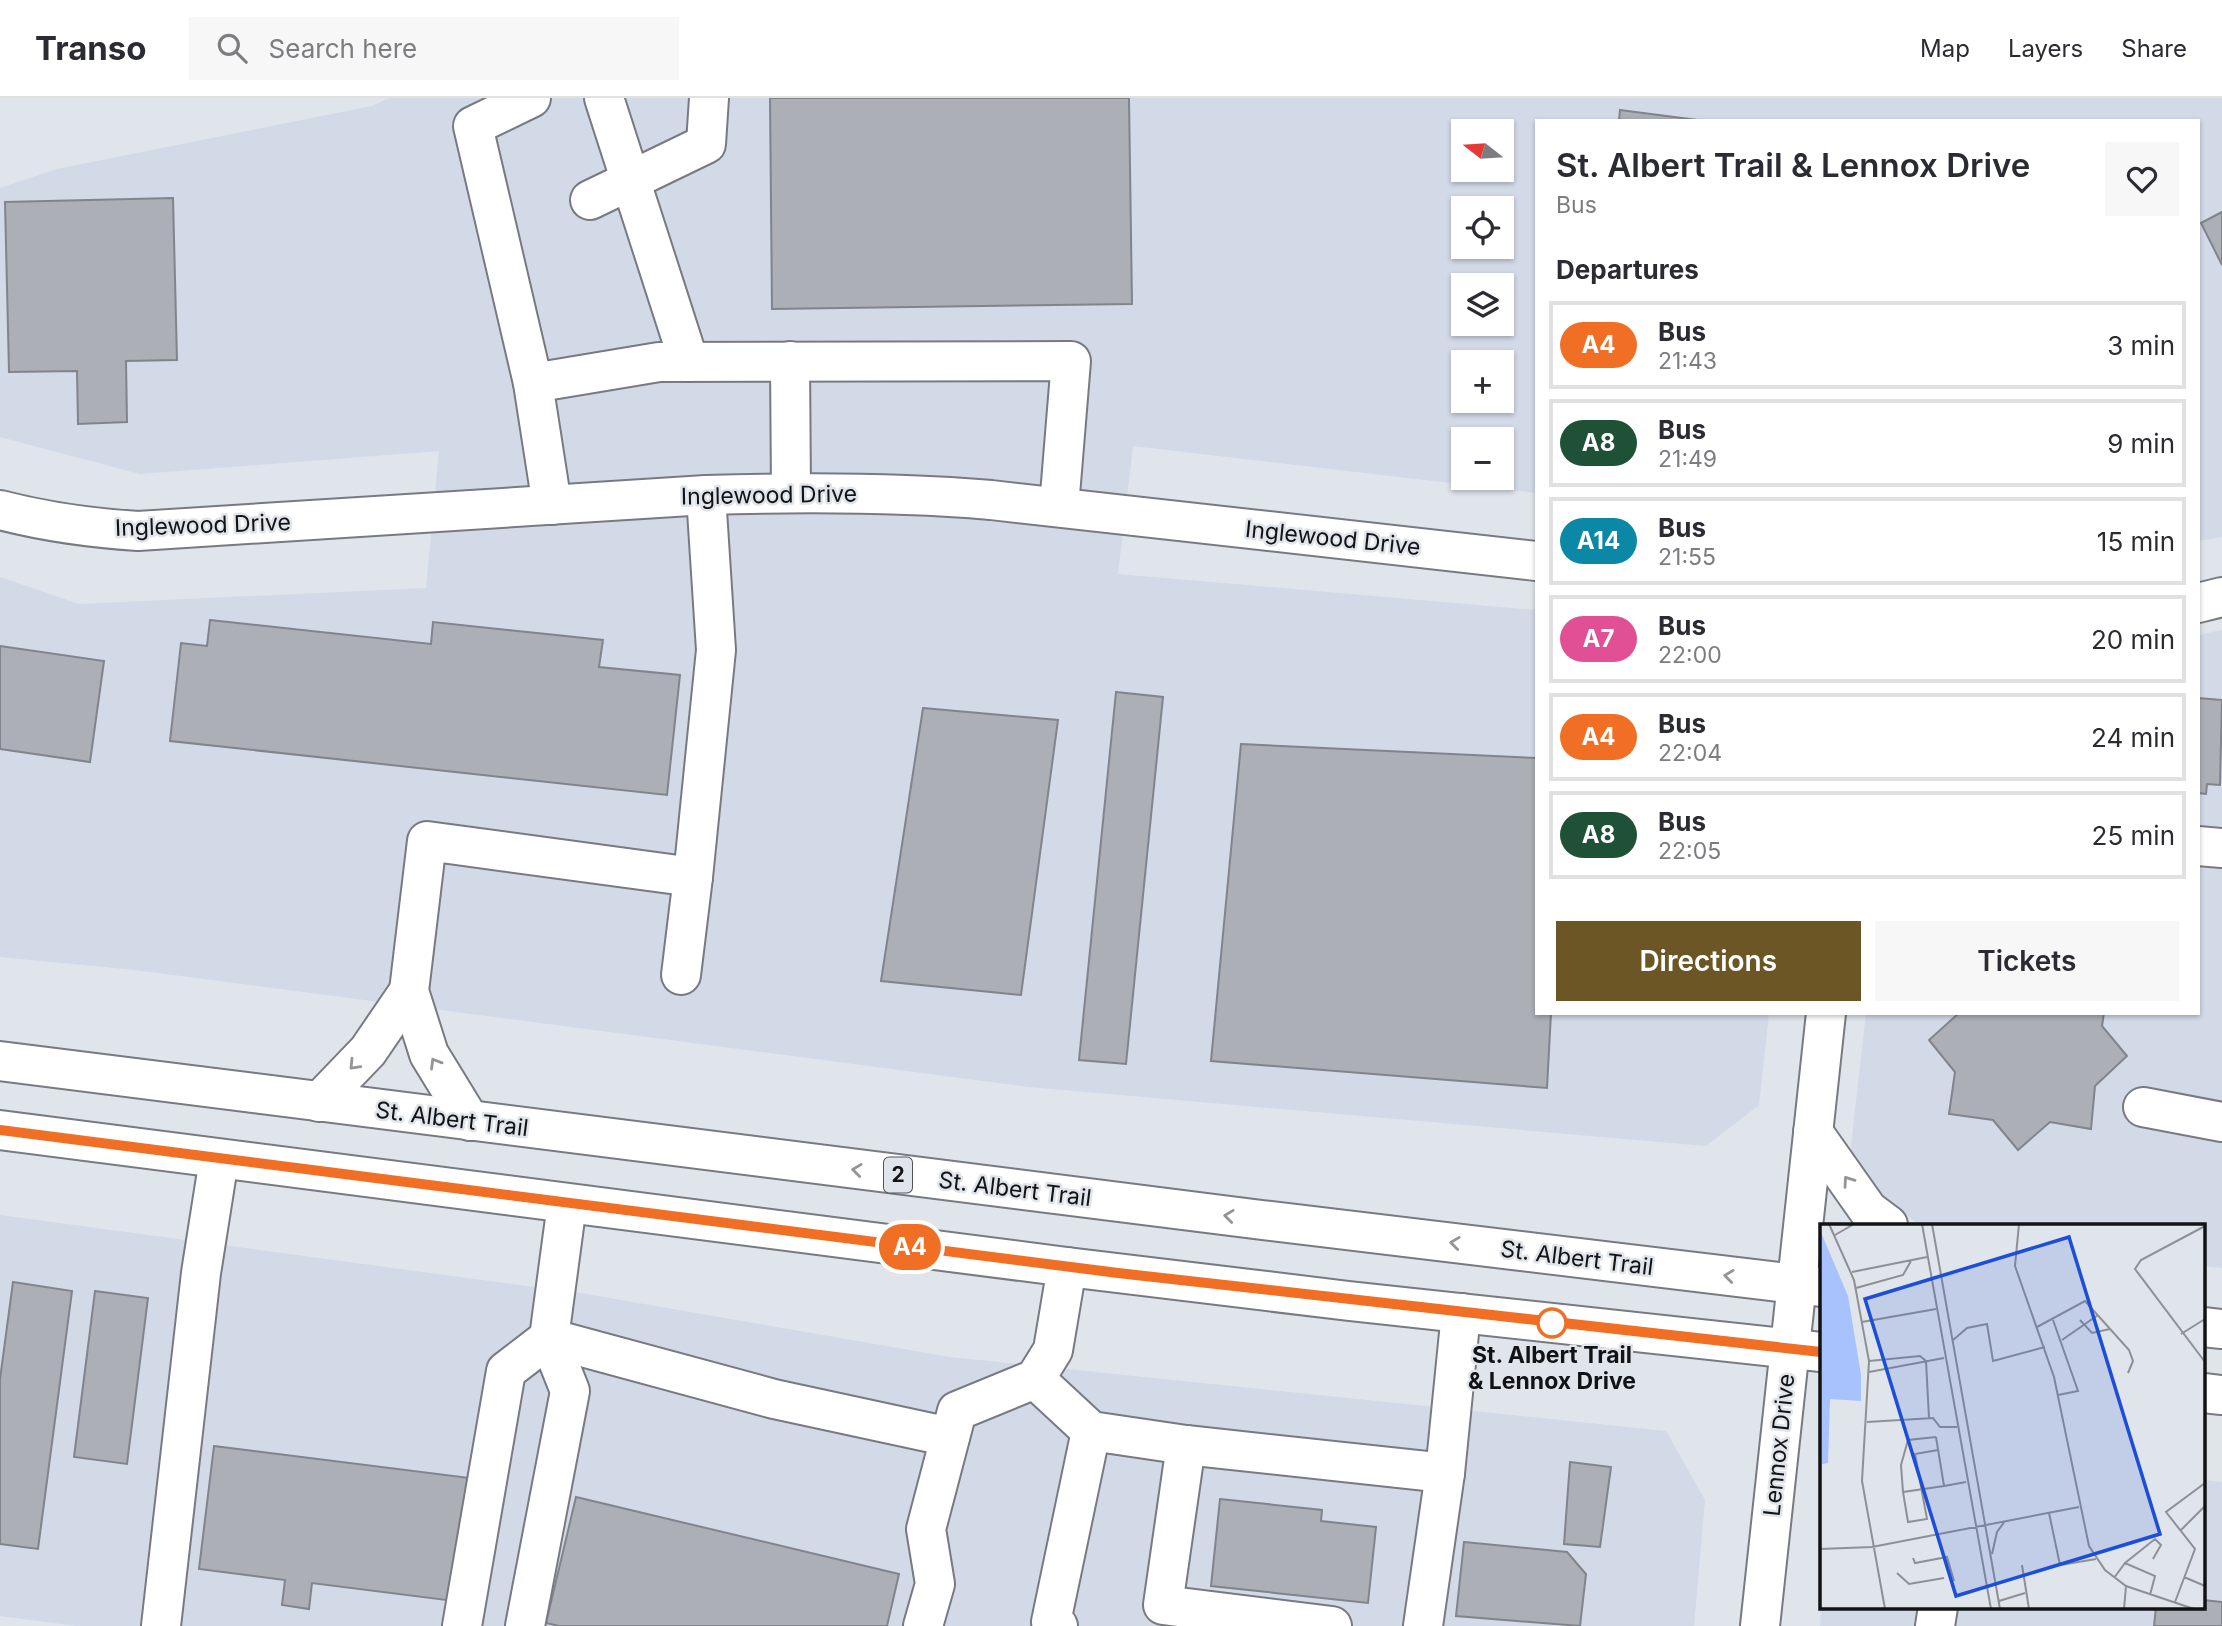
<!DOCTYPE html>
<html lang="en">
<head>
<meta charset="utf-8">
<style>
	:root { --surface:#fff; --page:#f7f7f7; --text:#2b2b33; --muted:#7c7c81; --line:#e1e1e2; --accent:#6c5626 }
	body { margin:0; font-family:Inter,sans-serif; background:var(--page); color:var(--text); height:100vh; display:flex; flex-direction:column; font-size:26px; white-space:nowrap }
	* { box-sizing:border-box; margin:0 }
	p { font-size:23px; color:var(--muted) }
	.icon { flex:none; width:38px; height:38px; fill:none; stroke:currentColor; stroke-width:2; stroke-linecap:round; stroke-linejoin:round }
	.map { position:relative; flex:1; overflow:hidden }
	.details { position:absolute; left:1535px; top:21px; width:665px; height:896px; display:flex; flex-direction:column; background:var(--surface); border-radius:0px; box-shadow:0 2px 5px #0004 }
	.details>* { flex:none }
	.badge { padding:0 14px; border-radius:23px; font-size:24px; line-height:46px }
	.needle { width:46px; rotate:287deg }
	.fabs { position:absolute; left:1451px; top:21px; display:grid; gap:14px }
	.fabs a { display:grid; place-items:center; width:63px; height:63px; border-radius:0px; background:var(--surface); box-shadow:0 2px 5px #0004; font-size:35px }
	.map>.badge { position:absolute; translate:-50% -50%; box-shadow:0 0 0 4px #fff }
	h2 { padding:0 21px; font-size:26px; line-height:63px }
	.round { display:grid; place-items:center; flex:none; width:74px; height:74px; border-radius:0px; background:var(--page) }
	.head { display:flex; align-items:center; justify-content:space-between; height:119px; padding:0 21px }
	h1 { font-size:33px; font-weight:600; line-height:52px }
	.primary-button { display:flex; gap:14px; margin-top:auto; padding:14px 21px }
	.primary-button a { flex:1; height:80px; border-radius:0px; background:var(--accent); color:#fff; font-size:28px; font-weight:600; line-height:80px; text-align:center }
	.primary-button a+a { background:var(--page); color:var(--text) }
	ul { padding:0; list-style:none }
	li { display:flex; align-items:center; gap:21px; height:88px; margin:0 14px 10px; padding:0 7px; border:4px solid var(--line); border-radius:0px }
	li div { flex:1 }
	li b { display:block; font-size:26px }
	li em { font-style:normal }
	li .badge { min-width:77px; font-weight:700; text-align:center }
	header { display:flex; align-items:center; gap:42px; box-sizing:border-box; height:98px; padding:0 35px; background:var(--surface); border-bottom:2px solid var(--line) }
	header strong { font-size:33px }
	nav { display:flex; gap:38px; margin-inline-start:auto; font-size:24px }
	.search { width:490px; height:63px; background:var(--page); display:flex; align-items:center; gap:18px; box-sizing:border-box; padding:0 24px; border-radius:0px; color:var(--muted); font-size:26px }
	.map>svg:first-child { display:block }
</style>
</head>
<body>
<header>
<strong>Transo</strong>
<div class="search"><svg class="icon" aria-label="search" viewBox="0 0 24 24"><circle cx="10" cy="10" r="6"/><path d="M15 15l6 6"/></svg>Search here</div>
<nav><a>Map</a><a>Layers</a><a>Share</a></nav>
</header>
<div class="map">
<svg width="2222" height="1528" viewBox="0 0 2222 1528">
	<rect width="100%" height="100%" fill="#e0e4eb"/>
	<g fill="#d2d9e7" fill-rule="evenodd">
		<path d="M 390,0 L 2222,0 L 2222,439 L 2198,443 L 2198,23 L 1536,23 L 1536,395 L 1133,348 L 1118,476 L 1536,512 L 1536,915 L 1769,915 L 1759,1007 L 1706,1048 L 1029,989 L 135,872 L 0,859 L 0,479 L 79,506 L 426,490 L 439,353 L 140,376 L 0,339 L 0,90 L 57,71 L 372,8 ZM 1463,33 L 1502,33 L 1502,72 L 1463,72 ZM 1463,110 L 1502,110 L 1502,149 L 1463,149 ZM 1463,187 L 1502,187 L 1502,226 L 1463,226 ZM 1463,264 L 1502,264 L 1502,303 L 1463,303 ZM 1463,341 L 1502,341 L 1502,380 L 1463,380 Z"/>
		<polygon points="2222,532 2222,1170 2203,1168 2203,1127 1918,1126 1871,1089 1850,1057 1866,915 2198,915 2198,537"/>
		<polygon points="0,1117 586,1196 950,1259 1666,1333 1705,1402 1694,1528 77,1528 0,1518"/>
		<polygon points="2203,1382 2222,1384 2222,1528 1820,1528 1821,1509 2203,1509"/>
	</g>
	<g fill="#acafb6" stroke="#81848b" stroke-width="2">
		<polygon points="770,0 1129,0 1132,206 772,211"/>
		<polygon points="1620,12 1705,23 1619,23"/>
		<polygon points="173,100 177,262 126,263 127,324 78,326 77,273 9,274 5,104"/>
		<polygon points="2222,114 2222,167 2201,125"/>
		<polygon points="210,522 431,546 433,524 603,542 599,569 680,577 667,697 170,643 181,545 207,548"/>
		<polygon points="0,548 104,563 90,664 0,651"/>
		<polygon points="1116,594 1163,599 1126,966 1079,962"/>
		<polygon points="2198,600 2222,602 2220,687 2207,686 2206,696 2198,695"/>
		<polygon points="923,610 1058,622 1021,897 881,883"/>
		<polygon points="1241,646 1536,660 1536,915 1551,915 1547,990 1211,963"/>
		<polygon points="1959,915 2104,915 2102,928 2127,958 2095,988 2091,1031 2050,1024 2018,1052 1993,1022 1949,1016 1955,974 1929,942"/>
		<polygon points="13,1184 72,1193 38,1451 0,1446 0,1281"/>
		<polygon points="95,1193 148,1200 127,1366 74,1359"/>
		<polygon points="214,1348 470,1380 454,1503 312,1485 309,1511 282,1507 285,1482 199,1471"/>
		<polygon points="1570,1364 1611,1369 1600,1449 1564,1446"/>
		<polygon points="576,1399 899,1476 887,1528 559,1528 546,1525"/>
		<polygon points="1220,1401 1322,1412 1321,1423 1376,1429 1368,1505 1211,1488"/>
		<polygon points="1464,1444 1567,1454 1586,1476 1580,1528 1456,1518"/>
		<polygon points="2203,1502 2222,1504 2222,1528 2154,1528 2156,1509 2203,1509"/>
	</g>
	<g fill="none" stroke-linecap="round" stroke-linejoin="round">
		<g stroke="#777a81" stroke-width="42">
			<g id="minor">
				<polyline points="531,0 473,28 533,285 552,407"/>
				<polyline points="604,0 689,264"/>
				<polyline points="590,102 706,46 709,0"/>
				<polyline points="790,263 791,394"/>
				<polyline points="533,285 659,264 1071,263 1059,409"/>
				<path d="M 0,412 C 46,424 91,430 138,433 L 706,397 C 801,394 896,394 991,402 L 1536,463"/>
				<polyline points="2198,505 2222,499"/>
				<polyline points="2198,748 2222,750"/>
				<polyline points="681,877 693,779"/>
				<polyline points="319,1004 368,953 409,893"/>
				<polyline points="2143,1009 2222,1024"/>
				<polyline points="470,1023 429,956 409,893 427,743 693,779 716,552 706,397"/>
				<polyline points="1035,1281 1091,1333 1186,1347 1445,1375 1461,1215"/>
				<polyline points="1186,1347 1163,1507 1332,1528"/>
				<polyline points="161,1528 201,1175 219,1061"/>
				<polyline points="462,1528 506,1273 549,1240 774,1301 950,1339"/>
				<polyline points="525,1528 570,1293 549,1240 567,1106"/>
				<polyline points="923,1528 935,1486 926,1431 957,1313 1035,1281 1053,1252 1067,1169"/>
				<polyline points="1058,1528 1051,1524 1091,1333"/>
				<polyline points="1423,1528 1445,1375"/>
				<polyline points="1760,1528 1826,915"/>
				<polyline points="1935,1528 1938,1509"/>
			</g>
		</g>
		<g stroke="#777a81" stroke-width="42">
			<g id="major">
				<polyline points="0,963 1262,1122 1821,1189"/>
				<polyline points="0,1032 1067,1169 1349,1203 1821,1254"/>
				<polyline points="1813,1034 1868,1112 1888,1127"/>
				<polyline points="2203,1229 2222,1231"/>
				<polyline points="2203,1295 2222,1297"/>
			</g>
		</g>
		<use href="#minor" stroke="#fff" stroke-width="38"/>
		<use href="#major" stroke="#fff" stroke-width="38"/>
	</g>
	<defs><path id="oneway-chevron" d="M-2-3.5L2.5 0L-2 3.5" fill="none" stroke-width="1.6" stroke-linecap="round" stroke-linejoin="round" transform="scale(1.75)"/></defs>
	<g stroke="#949596">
		<use href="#oneway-chevron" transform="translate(435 965) rotate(-121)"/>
		<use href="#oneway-chevron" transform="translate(354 967) rotate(134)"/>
		<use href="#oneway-chevron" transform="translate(857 1072) rotate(-173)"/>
		<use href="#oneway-chevron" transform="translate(1848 1083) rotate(-125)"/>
		<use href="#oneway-chevron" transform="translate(1229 1118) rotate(-173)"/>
		<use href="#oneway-chevron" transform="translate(1455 1145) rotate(-173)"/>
		<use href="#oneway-chevron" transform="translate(1729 1178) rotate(-173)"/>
	</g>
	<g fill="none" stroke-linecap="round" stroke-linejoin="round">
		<g stroke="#fff" stroke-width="16">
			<polyline id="line" points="0,1032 1118,1175 1821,1254"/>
		</g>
		<use href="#line" stroke="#f16f25" stroke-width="10"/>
	</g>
	<circle fill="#fff" stroke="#f16f25" stroke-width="3.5" cx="1552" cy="1225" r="14"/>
	<g text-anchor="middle" stroke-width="5" stroke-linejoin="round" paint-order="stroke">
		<rect fill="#e0e4eb" stroke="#505255" stroke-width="2" x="884" y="1059.5" width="28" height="35" rx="5"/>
		<g font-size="21" font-weight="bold" fill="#121315">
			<text x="898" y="1084">2</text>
		</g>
		<g font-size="23" fill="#121315" stroke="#e0e4eb">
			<text transform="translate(769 397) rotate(-1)" y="8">Inglewood Drive</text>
			<text transform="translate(203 427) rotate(-2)" y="8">Inglewood Drive</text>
			<text transform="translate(1333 440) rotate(6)" y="8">Inglewood Drive</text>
			<text transform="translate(452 1021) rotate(7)" y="8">St. Albert Trail</text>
			<text transform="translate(1015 1091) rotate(7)" y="8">St. Albert Trail</text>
			<text transform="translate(1577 1160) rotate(7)" y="8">St. Albert Trail</text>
			<text transform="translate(1779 1347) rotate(-84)" y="8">Lennox Drive</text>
		</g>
		<g font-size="23" font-weight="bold" fill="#121315" stroke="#e0e4eb">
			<text x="1552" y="1265">St. Albert Trail<tspan x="1552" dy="26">&amp; Lennox Drive</tspan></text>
		</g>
	</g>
	<g transform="translate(1820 1126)">
		<rect width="385" height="385" fill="#e0e4eb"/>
		<path d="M 0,6 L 28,72 L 41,151 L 41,177 L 10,175 L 8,239 L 2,240 Z" fill="#a7c2fc"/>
		<path fill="none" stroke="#8e9095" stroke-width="2" d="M 9,0 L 34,56 L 49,137 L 42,257 L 65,385M 102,0 L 171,385M 112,0 L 180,385M 199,0 L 195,42 L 234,153 L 269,322 L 285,346 L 306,362 L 374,385M 385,2 L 321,36 L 315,45 L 385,138M 15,11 L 34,0M 32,48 L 107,33M 36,64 L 83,51 L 91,37M 233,96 L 258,167 L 238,171M 260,96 L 272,109 L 290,105M 42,98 L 116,85M 217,103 L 265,77 L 309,126 L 313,137 L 308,149M 361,110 L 385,95M 242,116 L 278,91M 132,117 L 147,104 L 167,100 L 173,137 L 225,123M 49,137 L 100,132 L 106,137 L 109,194M 49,148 L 124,134M 47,198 L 113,194 L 120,203 L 137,203M 116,213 L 88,216 L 81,241 L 83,268 L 124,262M 116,213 L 124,262 L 146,258M 83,268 L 88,298 L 107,295 L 95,230 L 118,226M 229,289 L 240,341 L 276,335M 360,307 L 385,282M 0,325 L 52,323 L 259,283M 172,330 L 177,308 L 185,297M 93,334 L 95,339 L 127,333 L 134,357M 305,339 L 335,315 L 341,321 L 333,335M 202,341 L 209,385M 77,349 L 89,360 L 124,354M 364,353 L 385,362M 294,354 L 305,339 L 335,352 L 330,371M 179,377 L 205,369M 355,378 L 375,325 L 346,288 L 385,259M 304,385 L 306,362"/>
		<path fill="#1d4ed8" fill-opacity="0.15" stroke="#1d4ed8" stroke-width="3.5" d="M 249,13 L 340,310 L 136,372 L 45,75 Z"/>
		<rect width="385" height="385" fill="none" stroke="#121315" stroke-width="3.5"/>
	</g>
</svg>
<div class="fabs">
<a><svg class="needle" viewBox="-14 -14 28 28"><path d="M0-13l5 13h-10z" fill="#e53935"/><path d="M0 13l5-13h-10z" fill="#7c7c81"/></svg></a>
<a><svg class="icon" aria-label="locate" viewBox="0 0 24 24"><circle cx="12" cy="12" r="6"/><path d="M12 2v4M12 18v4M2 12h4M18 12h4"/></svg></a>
<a><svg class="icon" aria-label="layers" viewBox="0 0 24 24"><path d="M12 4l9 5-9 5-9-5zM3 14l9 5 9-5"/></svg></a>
<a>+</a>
<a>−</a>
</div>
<b class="badge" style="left:910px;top:1149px;background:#f16f25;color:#fff">A4</b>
<section class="details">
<div class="head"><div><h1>St. Albert Trail &amp; Lennox Drive</h1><p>Bus</p></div><a class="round"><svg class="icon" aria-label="heart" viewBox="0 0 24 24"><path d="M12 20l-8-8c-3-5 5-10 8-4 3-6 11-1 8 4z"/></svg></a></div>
<h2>Departures</h2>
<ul>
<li><span class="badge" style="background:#f16f25;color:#fff">A4</span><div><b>Bus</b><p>21:43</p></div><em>3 min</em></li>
<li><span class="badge" style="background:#1f5136;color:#fff">A8</span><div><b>Bus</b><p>21:49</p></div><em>9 min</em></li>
<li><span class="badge" style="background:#0b88a5;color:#fff">A14</span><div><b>Bus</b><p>21:55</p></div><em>15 min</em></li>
<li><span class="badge" style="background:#e15095;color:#fff">A7</span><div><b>Bus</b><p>22:00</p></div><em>20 min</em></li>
<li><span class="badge" style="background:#f16f25;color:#fff">A4</span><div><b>Bus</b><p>22:04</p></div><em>24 min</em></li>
<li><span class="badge" style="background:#1f5136;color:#fff">A8</span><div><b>Bus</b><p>22:05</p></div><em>25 min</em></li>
</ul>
<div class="primary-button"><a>Directions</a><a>Tickets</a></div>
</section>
</div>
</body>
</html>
